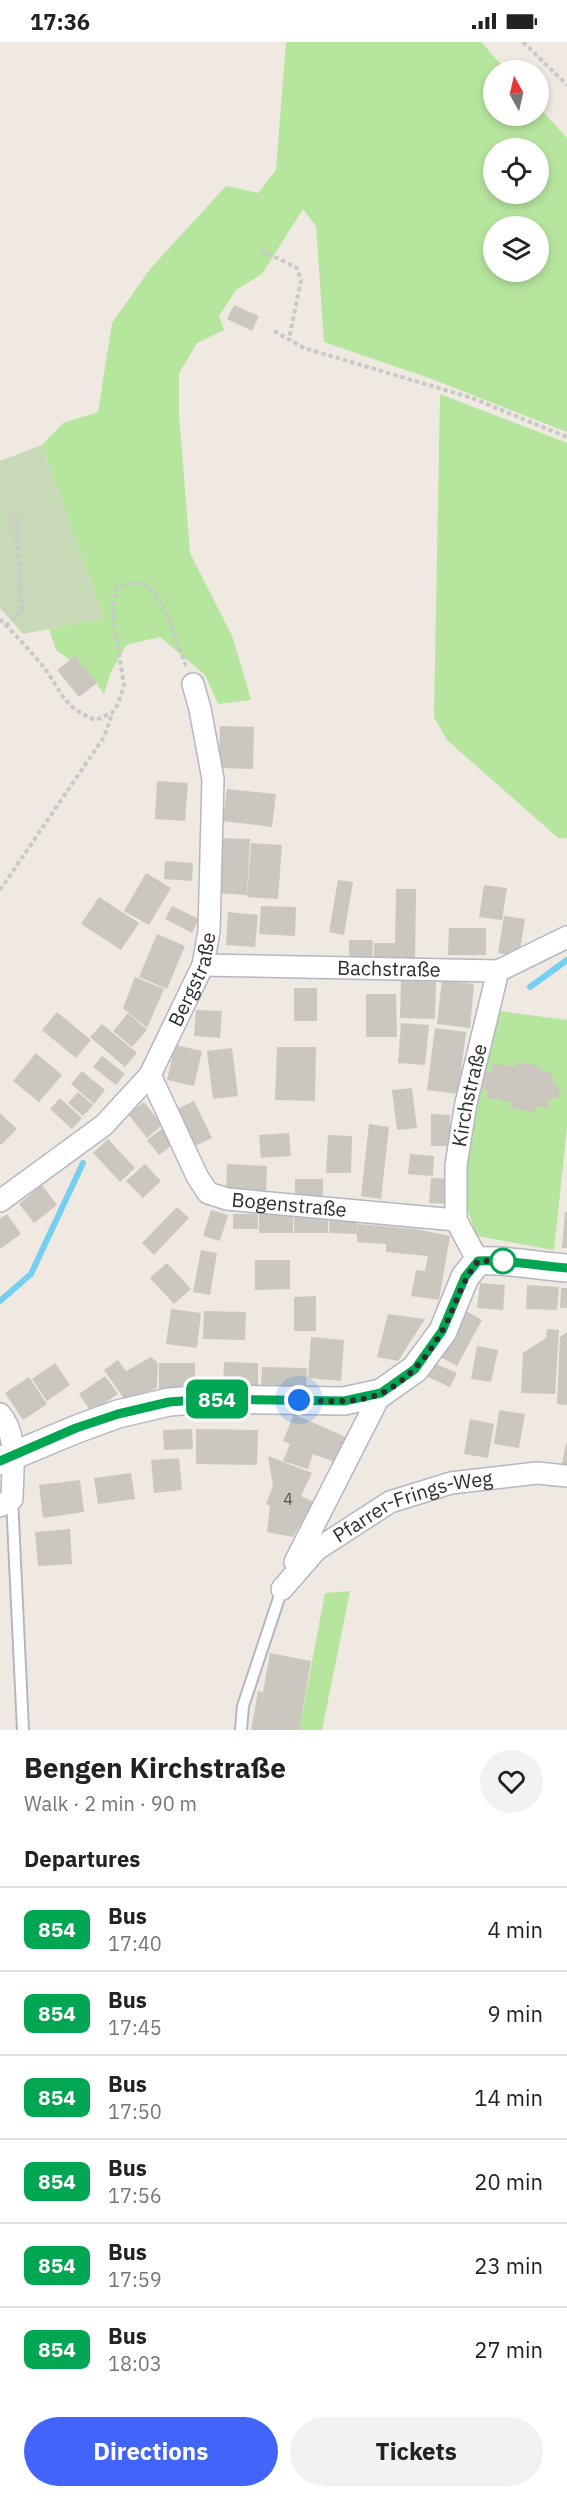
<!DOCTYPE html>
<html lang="en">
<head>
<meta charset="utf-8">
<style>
	:root { --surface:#fff; --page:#f2f2f2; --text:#222; --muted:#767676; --line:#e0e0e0; --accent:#4264fb }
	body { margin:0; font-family:"IBM Plex Sans",sans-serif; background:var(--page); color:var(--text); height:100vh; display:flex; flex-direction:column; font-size:22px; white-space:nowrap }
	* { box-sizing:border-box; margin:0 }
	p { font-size:20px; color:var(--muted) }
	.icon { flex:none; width:33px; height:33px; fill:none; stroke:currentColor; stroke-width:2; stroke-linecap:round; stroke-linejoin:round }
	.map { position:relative; height:1688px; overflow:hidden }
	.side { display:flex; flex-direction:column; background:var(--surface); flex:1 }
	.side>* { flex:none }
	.badge { padding:0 12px; border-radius:9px; font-size:21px; line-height:39px }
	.needle { width:39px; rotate:352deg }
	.controls { position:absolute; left:483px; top:18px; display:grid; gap:12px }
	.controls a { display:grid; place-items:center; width:66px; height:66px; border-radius:50%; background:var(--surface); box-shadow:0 3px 9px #0003; font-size:30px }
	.you { position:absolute; width:30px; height:30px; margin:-15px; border:4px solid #fff; border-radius:50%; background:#1a73e8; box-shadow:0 0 0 9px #1a73e833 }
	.map>.badge { position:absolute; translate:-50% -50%; box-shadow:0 0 0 3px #fff }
	h2 { padding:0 24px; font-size:22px; line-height:54px }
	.round { display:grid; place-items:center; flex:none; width:63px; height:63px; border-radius:32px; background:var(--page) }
	.summary { display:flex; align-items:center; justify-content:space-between; height:102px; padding:0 24px }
	h1 { font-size:28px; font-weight:700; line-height:45px }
	.button { display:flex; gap:12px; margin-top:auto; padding:12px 24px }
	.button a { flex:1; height:69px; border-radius:36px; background:var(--accent); color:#fff; font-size:24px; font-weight:700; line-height:69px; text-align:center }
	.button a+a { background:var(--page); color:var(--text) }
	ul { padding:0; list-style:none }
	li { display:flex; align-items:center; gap:18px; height:84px; padding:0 24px; border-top:2px solid var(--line) }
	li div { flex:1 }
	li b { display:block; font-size:22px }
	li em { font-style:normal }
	li .badge { min-width:66px; font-weight:700; text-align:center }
	.status { display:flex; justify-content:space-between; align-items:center; height:42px; padding:0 30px; background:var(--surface); direction:ltr }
	.status svg { height:16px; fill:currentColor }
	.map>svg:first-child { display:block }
</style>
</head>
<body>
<div class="status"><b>17:36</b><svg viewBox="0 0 49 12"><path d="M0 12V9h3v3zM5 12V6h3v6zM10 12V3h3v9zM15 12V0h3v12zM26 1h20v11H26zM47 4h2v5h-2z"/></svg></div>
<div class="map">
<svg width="567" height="1688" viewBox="0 0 567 1688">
	<rect width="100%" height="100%" fill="#efe9e1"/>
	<g fill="#b6e59e" fill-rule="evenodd">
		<path d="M 286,0 L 481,0 L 506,28 L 494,28 L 494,74 L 538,74 L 539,65 L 567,96 L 567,390 L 429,336 L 324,300 L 316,184 L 303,167 L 262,232 L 236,248 L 219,274 L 224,288 L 197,301 L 179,331 L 179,372 L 190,511 L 233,596 L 251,658 L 218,662 L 205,633 L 160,595 L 126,603 L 110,632 L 104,652 L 90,632 L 56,608 L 49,587 L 104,576 L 42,403 L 63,381 L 98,370 L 112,281 L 150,227 L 226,144 L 258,151 L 276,128 ZM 494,106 L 538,106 L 538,152 L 494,152 ZM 494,184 L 538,184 L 538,230 L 494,230 Z"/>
		<polygon points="440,352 567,401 567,796 558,796 447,698 434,675"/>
		<path d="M 498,969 L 567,978 L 567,1086 L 554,1208 L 477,1194 C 474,1186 470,1177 468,1168 C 457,1103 482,1032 498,969 Z"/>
		<polygon points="350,1549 322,1688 299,1688 325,1551"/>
	</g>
	<polygon fill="#c8d9b8" points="42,403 104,576 23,592 0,566 0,419"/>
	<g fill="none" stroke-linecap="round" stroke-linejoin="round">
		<g stroke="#75cff0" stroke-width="6">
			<polyline points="530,945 567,918"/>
			<polyline points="0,1259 31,1232 83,1121"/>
		</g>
	</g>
	<g fill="#cbc7bf">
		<polygon points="234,263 259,274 252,289 227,277"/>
		<polygon points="75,614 97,641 79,655 57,628"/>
		<polygon points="220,684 254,685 253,727 219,726"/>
		<polygon points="157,739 188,741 185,779 155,777"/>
		<polygon points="227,747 276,752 272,785 223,779"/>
		<polygon points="218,796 250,797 247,853 215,851"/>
		<polygon points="251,801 282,803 278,857 247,855"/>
		<polygon points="165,819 193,821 192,839 164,837"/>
		<polygon points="146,831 171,846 149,883 124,869"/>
		<polygon points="338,838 353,840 344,893 329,890"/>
		<polygon points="484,843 507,846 502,878 479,875"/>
		<polygon points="396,847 416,847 415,922 374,921 374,901 395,901"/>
		<polygon points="99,855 139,881 121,908 81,882"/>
		<polygon points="172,864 199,877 192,891 165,877"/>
		<polygon points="261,864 296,865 295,894 259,892"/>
		<polygon points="228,870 258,873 255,905 226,903"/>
		<polygon points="504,874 525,877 519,914 498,911"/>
		<polygon points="449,886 486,886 486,913 448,913"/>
		<polygon points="157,892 185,904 167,947 139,935"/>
		<polygon points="349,898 373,898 372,921 349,921"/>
		<polygon points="135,935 164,947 147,986 123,966"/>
		<polygon points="401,938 436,940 435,977 400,976"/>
		<polygon points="442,938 474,942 470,986 437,982"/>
		<rect x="294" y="946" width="23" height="33"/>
		<polygon points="366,952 396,952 397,995 366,995"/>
		<polygon points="196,968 222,969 220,996 194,994"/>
		<polygon points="57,970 91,998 76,1016 42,988"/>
		<polygon points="128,971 147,988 132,1005 113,989"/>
		<polygon points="401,981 429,983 425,1023 398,1021"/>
		<polygon points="102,982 137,1011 125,1025 90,995"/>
		<polygon points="435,986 466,990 458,1052 427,1048"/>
		<polygon points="175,1003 202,1009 194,1044 167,1038"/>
		<polygon points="277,1005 316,1005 315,1059 275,1058"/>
		<polygon points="232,1006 238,1054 213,1057 207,1009"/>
		<polygon points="36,1011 62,1033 39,1060 13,1039"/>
		<polygon points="102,1014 125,1032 116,1043 93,1025"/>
		<polygon points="516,1020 541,1024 540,1029 553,1031 552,1040 560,1046 558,1056 549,1057 548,1066 536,1064 535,1070 510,1066 511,1060 487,1056 488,1048 482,1047 485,1029 491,1030 493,1022 515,1025"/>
		<polygon points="82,1029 105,1048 94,1062 71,1042"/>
		<polygon points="412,1046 417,1086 397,1088 392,1048"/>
		<polygon points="78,1050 93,1063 83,1074 68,1061"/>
		<polygon points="60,1056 82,1076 72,1087 50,1067"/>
		<polygon points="194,1059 212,1096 195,1104 177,1067"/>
		<polygon points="144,1060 162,1083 147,1096 128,1072"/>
		<polygon points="0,1071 17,1087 1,1103 0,1102"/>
		<polygon points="431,1072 450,1073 450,1104 431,1104"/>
		<polygon points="369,1082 389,1085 381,1157 361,1154"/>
		<polygon points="163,1086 175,1101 159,1113 147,1098"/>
		<polygon points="289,1091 291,1114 261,1116 259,1093"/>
		<polygon points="328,1093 352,1094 351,1131 326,1131"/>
		<polygon points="108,1097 135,1126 120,1140 93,1111"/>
		<polygon points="410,1112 434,1114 433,1134 408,1132"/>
		<polygon points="145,1122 161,1139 143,1156 126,1139"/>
		<polygon points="227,1122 267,1124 266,1151 226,1150"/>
		<polygon points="431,1136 449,1137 447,1162 429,1161"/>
		<polygon points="295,1137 323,1137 323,1158 295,1157"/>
		<polygon points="42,1143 57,1163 34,1181 19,1162"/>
		<polygon points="177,1165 189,1176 154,1213 142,1201"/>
		<polygon points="211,1168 228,1173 220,1199 203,1194"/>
		<polygon points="565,1170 567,1170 567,1206 562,1206"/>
		<rect x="259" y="1171" width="34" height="20"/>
		<rect x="294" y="1171" width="34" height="20"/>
		<polygon points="7,1172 21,1192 0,1207 0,1177"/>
		<rect x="233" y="1172" width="25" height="15"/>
		<polygon points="330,1172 358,1173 357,1190 358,1182 416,1187 450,1194 439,1258 411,1254 416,1228 425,1229 428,1214 386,1210 386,1202 357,1200 357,1192 329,1191"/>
		<polygon points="201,1208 217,1211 210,1253 193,1250"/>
		<polygon points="255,1218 290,1218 290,1247 255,1248"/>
		<polygon points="167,1221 191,1247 174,1262 150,1236"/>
		<polygon points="480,1241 505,1243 503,1268 477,1266"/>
		<polygon points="527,1243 559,1245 557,1268 526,1267"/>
		<polygon points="561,1246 567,1246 567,1266 560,1266"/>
		<polygon points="316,1254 316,1289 294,1289 294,1255"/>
		<polygon points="171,1267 201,1271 197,1306 166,1302"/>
		<polygon points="464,1268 482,1278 457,1324 439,1314"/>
		<polygon points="204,1269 246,1270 245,1298 203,1297"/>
		<polygon points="388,1272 425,1277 398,1319 377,1315"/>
		<polygon points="547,1287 559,1288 555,1352 521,1351 523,1311 546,1296"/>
		<polygon points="567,1290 567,1363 557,1362 560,1295"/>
		<polygon points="311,1295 344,1298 341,1339 308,1336"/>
		<polygon points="477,1304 498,1308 491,1340 471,1337"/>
		<polygon points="151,1315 158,1321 157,1346 125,1358 104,1328 118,1318 126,1329"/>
		<polygon points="224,1320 258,1321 258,1347 223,1347"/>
		<polygon points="55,1321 70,1343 47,1359 32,1337"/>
		<rect x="159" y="1321" width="36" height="26"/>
		<polygon points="434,1321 457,1331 450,1345 428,1335"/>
		<polygon points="262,1325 307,1326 306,1346 261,1345"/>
		<polygon points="105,1334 118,1352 91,1370 79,1352"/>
		<polygon points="29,1335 47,1362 23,1378 5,1351"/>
		<polygon points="499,1368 525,1372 519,1406 494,1402"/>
		<polygon points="294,1372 350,1397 340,1422 313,1412 308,1427 283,1419 290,1402 283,1399"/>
		<polygon points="470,1377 494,1382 488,1416 464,1412"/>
		<polygon points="192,1387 193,1407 164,1408 163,1388"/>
		<polygon points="196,1387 258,1388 257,1423 196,1422"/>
		<polygon points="566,1401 567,1401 567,1423 562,1422"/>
		<polygon points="268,1414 312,1431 301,1454 314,1460 293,1495 267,1490 270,1464 266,1462 273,1444"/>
		<polygon points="179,1416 182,1448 154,1451 151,1418"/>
		<polygon points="131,1431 135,1457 98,1462 94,1436"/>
		<polygon points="80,1438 84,1470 43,1476 39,1443"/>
		<polygon points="70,1487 72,1522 38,1524 35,1490"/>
		<polygon points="270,1611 311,1619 299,1688 251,1688 258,1649 263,1650"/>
	</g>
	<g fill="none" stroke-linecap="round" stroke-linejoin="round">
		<g stroke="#b4b7c1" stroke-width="14">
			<g id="service">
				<polyline points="12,1457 23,1688"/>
				<polyline points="241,1688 243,1664 282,1547"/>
			</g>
		</g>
		<g stroke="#b4b7c1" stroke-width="24">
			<g id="minor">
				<path id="s1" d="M 203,923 L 498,929 L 567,895"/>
				<path id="s2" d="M 150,1033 L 197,1134 L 208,1151 L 227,1157 L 456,1178 L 478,1219"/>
				<path id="s3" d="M 0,1159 L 104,1083 L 150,1033 L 203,923 L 209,889 L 213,737 L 200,667 L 193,642"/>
				<path id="s4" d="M 456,1178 L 456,1123 L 466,1061 L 498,929"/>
				<path d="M 0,1372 C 19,1393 12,1431 12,1457 L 0,1464"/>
				<polyline points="295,1520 381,1351"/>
				<path id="s5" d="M 282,1547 L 316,1508 L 390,1460 L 451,1441 L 537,1431 L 567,1434"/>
			</g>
		</g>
		<g stroke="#b4b7c1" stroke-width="30">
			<path id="tertiary" d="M 0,1419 L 77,1387 L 118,1372 L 169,1360 L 209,1357 L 344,1359 L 381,1351 L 415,1327 L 443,1289 L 465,1235 L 478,1219 C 507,1217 537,1224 567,1226"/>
		</g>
		<g stroke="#c9c9c9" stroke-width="4" stroke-dasharray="4.5 3" stroke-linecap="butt">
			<polyline points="523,0 567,43"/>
			<polyline points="261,208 297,226 301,239 289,297"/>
			<polyline points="274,289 304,306 472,356 567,395"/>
			<path d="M 0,577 C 14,592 29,607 41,622 C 63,649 60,664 96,678 L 112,671 L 118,662 L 124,643 L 114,581 L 114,558 L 117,545 C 126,542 135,539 145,543 C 164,552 178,605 186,624"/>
			<polyline points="6,584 22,569 16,474"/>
			<polyline points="0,848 104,695 112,672"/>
		</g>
		<use href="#service" stroke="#fff" stroke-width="10"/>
		<use href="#minor" stroke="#fff" stroke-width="21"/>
		<use href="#tertiary" stroke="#fff" stroke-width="27"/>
	</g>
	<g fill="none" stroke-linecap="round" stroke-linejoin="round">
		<g stroke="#fff" stroke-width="14">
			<path id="line" d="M 0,1419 L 76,1386 L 118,1372 L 169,1360 L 209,1357 L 344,1359 L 381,1351 L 415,1327 L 442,1289 L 465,1235 L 478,1219 C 508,1217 537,1224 567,1226"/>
		</g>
		<use href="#line" stroke="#00a651" stroke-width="9"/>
		<path stroke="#2e2e2e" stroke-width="6" stroke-dasharray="0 10.8" d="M 299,1358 C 324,1359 358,1362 382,1351 C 407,1339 429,1313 442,1289 C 456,1265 460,1241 478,1219 L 503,1219"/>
	</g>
	<circle fill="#fff" stroke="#00a651" stroke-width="3" cx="503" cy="1219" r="12"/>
	<g text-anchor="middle" stroke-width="6" stroke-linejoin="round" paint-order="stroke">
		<g font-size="16" fill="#555452">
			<text x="288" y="1463">4</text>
		</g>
		<g font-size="20" fill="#2e2e2e" stroke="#fff">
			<text dy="7" stroke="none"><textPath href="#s1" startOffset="186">Bachstraße</textPath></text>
			<text dy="7" stroke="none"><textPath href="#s3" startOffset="302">Bergstraße</textPath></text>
			<text dy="7" stroke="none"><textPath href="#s4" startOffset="126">Kirchstraße</textPath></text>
			<text dy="7" stroke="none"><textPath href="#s2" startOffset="214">Bogenstraße</textPath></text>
			<text dy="7" stroke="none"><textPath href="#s5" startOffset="160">Pfarrer-Frings-Weg</textPath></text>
		</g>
	</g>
</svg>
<div class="controls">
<a><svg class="needle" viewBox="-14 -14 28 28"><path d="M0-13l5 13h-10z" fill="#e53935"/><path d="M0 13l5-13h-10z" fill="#767676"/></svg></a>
<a><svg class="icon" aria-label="locate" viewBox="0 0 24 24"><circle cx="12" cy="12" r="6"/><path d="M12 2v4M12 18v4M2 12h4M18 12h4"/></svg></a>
<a><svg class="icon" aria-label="layers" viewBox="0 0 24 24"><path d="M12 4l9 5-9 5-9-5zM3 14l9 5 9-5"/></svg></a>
</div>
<div class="you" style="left:299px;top:1358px"></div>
<b class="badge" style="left:217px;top:1357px;background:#00a651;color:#fff">854</b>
</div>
<section class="side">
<div class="summary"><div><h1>Bengen Kirchstraße</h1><p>Walk · 2 min · 90 m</p></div><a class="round"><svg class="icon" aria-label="heart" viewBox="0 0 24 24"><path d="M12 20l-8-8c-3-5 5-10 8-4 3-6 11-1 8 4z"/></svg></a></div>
<h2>Departures</h2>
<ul>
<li><span class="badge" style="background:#00a651;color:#fff">854</span><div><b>Bus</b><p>17:40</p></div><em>4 min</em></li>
<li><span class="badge" style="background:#00a651;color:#fff">854</span><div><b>Bus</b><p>17:45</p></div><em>9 min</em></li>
<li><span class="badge" style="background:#00a651;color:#fff">854</span><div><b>Bus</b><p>17:50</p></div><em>14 min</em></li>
<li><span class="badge" style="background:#00a651;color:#fff">854</span><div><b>Bus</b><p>17:56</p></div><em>20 min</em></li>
<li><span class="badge" style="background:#00a651;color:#fff">854</span><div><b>Bus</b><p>17:59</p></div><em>23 min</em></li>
<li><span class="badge" style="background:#00a651;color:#fff">854</span><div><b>Bus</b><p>18:03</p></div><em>27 min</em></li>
</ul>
<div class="button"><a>Directions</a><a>Tickets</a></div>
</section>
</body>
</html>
